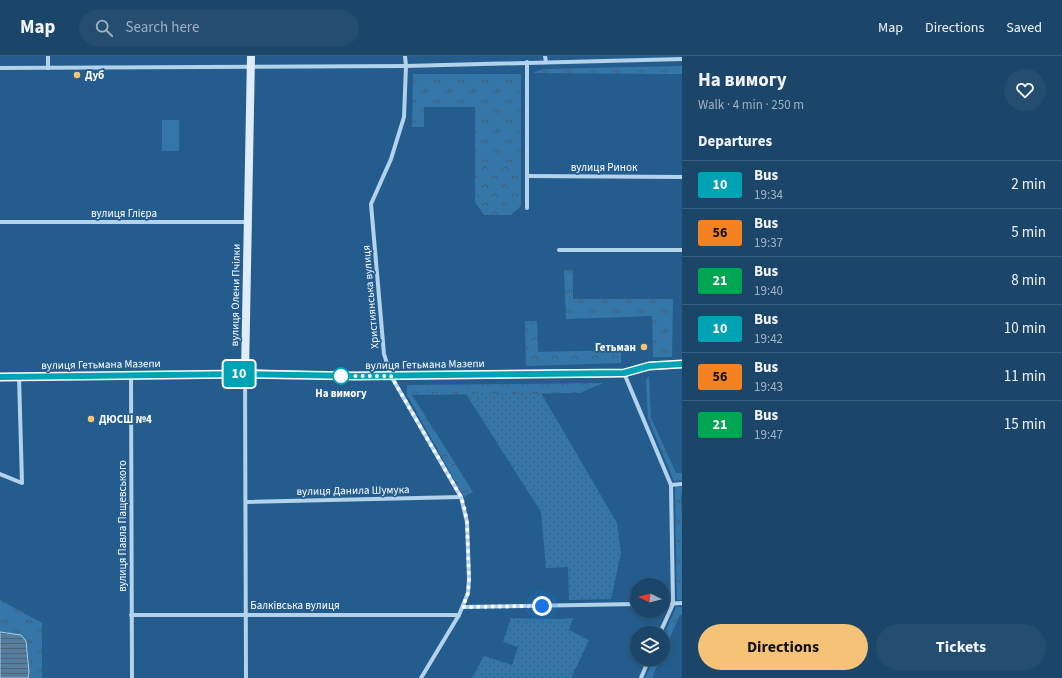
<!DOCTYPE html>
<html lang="en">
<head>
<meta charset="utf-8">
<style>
	:root { --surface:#1b466a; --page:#244d70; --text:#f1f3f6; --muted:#a0b1c1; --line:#395e7e; --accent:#f5c377 }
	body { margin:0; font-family:"Source Sans 3",sans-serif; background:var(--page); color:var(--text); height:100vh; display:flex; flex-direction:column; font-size:15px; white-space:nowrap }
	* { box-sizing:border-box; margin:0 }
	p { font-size:13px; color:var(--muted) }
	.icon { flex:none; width:22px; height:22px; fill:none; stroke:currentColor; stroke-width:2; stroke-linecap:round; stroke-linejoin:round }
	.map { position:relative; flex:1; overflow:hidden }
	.side { display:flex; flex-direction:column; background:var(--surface); width:380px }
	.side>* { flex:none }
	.badge { padding:0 8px; border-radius:3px; font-size:14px; line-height:26px }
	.needle { width:26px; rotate:276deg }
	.buttons { position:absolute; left:630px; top:522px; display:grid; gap:8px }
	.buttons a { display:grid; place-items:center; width:40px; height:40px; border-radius:50%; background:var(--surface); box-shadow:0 2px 6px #0003,0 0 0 1px var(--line); font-size:20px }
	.you { position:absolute; width:20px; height:20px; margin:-10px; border:3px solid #fff; border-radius:50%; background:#1a73e8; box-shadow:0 0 0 6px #1a73e833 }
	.map>.badge { position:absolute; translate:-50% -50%; box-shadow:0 0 0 2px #fff }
	h2 { padding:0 16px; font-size:15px; line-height:36px }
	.round { display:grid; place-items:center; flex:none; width:42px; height:42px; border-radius:21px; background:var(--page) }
	.headline { display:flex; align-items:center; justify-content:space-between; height:68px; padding:0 16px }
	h1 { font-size:19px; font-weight:700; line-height:30px }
	.action { display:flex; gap:8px; margin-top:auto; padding:8px 16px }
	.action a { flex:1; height:46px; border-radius:24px; background:var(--accent); color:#111; font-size:16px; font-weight:700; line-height:46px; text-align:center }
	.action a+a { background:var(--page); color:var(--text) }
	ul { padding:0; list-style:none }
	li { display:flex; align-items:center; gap:12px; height:48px; padding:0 16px; border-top:1px solid var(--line) }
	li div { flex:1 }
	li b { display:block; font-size:15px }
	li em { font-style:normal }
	li .badge { min-width:44px; font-weight:700; text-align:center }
	header { display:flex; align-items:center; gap:24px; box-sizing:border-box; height:56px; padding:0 20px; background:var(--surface); border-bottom:1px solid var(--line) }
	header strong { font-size:19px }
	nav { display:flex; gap:22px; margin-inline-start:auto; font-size:14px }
	.search { width:280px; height:36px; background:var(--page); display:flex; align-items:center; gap:10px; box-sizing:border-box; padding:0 14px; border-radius:22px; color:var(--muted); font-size:15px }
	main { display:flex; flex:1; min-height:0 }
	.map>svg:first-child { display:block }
</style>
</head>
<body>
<header>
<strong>Map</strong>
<div class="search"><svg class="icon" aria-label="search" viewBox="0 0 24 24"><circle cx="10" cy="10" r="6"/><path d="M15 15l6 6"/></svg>Search here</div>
<nav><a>Map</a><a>Directions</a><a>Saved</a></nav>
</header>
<main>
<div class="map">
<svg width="682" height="622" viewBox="0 0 682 622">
	<defs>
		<pattern id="grass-tufts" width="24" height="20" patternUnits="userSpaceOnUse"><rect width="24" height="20" fill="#3576a8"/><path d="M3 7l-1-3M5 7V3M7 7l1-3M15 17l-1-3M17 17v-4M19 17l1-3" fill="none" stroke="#425f75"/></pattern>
		<pattern id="forest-crowns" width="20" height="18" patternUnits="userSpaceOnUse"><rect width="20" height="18" fill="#3576a8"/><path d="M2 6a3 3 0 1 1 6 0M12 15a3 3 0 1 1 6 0" fill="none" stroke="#425f75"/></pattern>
		<pattern id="garden-dots" width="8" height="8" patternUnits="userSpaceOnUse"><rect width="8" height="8" fill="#3576a8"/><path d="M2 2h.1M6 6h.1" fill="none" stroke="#425f75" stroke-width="1.8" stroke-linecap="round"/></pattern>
		<pattern id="water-rules" width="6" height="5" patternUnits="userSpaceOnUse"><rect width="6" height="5" fill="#557d9e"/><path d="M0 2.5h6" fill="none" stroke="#506475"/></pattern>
	</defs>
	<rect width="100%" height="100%" fill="#245d8d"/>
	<g fill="url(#grass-tufts)">
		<polygon points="682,10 682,18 533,17 543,13"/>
		<polygon points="413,18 521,18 521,106 475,106 475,51 424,51 424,71 412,71"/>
		<polygon points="564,214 573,214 573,243 673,243 672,301 653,301 652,260 566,263"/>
		<polygon points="649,320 651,362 676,417 682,417 682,425 674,425 648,362 646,324"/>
		<polygon points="675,431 682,431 682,439 681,439 682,468 682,544 677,544"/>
		<path d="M 0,544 L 42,567 L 42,622 L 28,622 C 29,612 30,586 21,580 C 16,577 6,577 0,576 Z"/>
		<polygon points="676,551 682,551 682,559 680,559 663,597 663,582"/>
		<polygon points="654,603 660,603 652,622 645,622"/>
	</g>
	<g fill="url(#forest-crowns)">
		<polygon points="475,106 521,106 521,150 511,159 484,159 475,146"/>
		<polygon points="525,265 537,265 538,296 621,294 621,307 526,310"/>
		<polygon points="603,327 580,337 412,339 473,436 464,441 407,339 407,329"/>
	</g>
	<rect fill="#3576a8" x="162" y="64" width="17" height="31"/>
	<g fill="url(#garden-dots)">
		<polygon points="541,337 617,467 621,497 611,543 569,544 568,511 546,512 541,456 466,338"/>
		<polygon points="511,562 560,563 573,562 569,574 589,584 571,622 472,622 484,600 512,609 518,591 503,586"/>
	</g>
	<polygon fill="url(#water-rules)" stroke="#a7cfec" points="0,576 21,579 26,585 29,616 28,622 0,622"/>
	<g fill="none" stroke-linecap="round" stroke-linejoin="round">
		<g stroke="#b3d2eb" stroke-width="4">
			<polyline points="405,0 406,10 404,61 391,103 371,148 384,298 391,320 461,441 467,466 469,523 468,537 459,559 421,622"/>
			<polyline points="545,0 546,6"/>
			<polyline points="0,12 406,10 682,3"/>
			<polyline points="48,12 48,0"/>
			<polyline points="527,120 682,121"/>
			<polyline points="527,152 527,6"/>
			<polyline points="0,166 247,166"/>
			<polyline points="559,194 682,194"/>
			<polyline points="624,317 671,429 673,548 660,577"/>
			<polyline points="131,319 132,622"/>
			<polyline points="0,321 245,317 246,622"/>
			<polyline points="0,418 22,427 19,320"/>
			<polyline points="671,429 682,428"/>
			<polyline points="246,446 461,441"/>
			<polyline points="663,548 682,547"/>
			<polyline points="463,551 637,548"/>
			<polyline points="131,559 459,559"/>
			<polyline points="641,622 649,603"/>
		</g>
		<polyline stroke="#deedf9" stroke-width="8" points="251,0 245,317 343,320 624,317 649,310 682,308"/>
	</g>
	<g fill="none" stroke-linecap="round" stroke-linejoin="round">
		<g stroke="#fff" stroke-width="9">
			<polyline id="line" points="0,321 245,318 354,320 624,317 649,310 682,308"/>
		</g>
		<use href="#line" stroke="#00a3b4" stroke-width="6"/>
		<polyline stroke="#fff" stroke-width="4" stroke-dasharray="0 7.2" points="341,320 391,320 461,441 464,450 467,466 469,523 468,537 463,551 542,550"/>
	</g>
	<g fill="#f5c377" stroke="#245d8d" stroke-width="1.5">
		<circle cx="77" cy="19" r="4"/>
		<circle cx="644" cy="291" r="4"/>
		<circle cx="91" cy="363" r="4"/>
	</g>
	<circle fill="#fff" stroke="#00a3b4" stroke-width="2" cx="341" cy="320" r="8"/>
	<g text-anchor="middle" stroke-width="3.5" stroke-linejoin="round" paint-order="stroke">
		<g font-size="11" font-weight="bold" fill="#fff" stroke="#245d8d" text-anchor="start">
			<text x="85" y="23">Дуб</text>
			<text x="636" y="295" text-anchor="end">Гетьман</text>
			<text x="99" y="367">ДЮСШ №4</text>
		</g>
		<g font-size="11" fill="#fff" stroke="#245d8d">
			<text x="604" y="115">вулиця Ринок</text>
			<text x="124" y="161">вулиця Глієра</text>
			<text transform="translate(235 239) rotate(-89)" y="4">вулиця Олени Пчілки</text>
			<text transform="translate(370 241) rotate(-95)" y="4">Християнська вулиця</text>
			<text transform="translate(101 308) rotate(-1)" y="4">вулиця Гетьмана Мазепи</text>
			<text transform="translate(425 308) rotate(-1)" y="4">вулиця Гетьмана Мазепи</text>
			<text transform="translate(353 434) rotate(-1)" y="4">вулиця Данила Шумука</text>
			<text transform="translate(122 470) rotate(-90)" y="4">вулиця Павла Пащевського</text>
			<text x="295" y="553">Балківська вулиця</text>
		</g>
		<g font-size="11" font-weight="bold" fill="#fff" stroke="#245d8d">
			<text x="341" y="341">На вимогу</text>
		</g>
	</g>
</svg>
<div class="buttons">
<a><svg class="needle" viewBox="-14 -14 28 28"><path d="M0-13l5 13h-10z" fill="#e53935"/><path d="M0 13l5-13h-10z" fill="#a0b1c1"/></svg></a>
<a><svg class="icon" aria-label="layers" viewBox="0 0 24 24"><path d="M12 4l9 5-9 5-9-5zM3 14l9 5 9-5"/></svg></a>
</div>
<div class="you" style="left:542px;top:550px"></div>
<b class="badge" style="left:239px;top:318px;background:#00a3b4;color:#fff">10</b>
</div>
<section class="side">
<div class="headline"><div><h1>На вимогу</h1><p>Walk · 4 min · 250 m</p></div><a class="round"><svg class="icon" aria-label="heart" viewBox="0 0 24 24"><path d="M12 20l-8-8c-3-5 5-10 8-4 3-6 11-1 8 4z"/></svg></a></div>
<h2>Departures</h2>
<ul>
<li><span class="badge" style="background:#00a3b4;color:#fff">10</span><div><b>Bus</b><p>19:34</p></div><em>2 min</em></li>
<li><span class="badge" style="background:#f58220;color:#111">56</span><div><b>Bus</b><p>19:37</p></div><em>5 min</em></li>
<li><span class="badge" style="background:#00a651;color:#fff">21</span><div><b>Bus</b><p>19:40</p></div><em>8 min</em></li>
<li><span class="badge" style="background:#00a3b4;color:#fff">10</span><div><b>Bus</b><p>19:42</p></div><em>10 min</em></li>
<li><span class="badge" style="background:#f58220;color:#111">56</span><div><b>Bus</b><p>19:43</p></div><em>11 min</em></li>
<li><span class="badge" style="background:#00a651;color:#fff">21</span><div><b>Bus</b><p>19:47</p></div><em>15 min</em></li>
</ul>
<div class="action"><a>Directions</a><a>Tickets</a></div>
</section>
</main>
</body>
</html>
